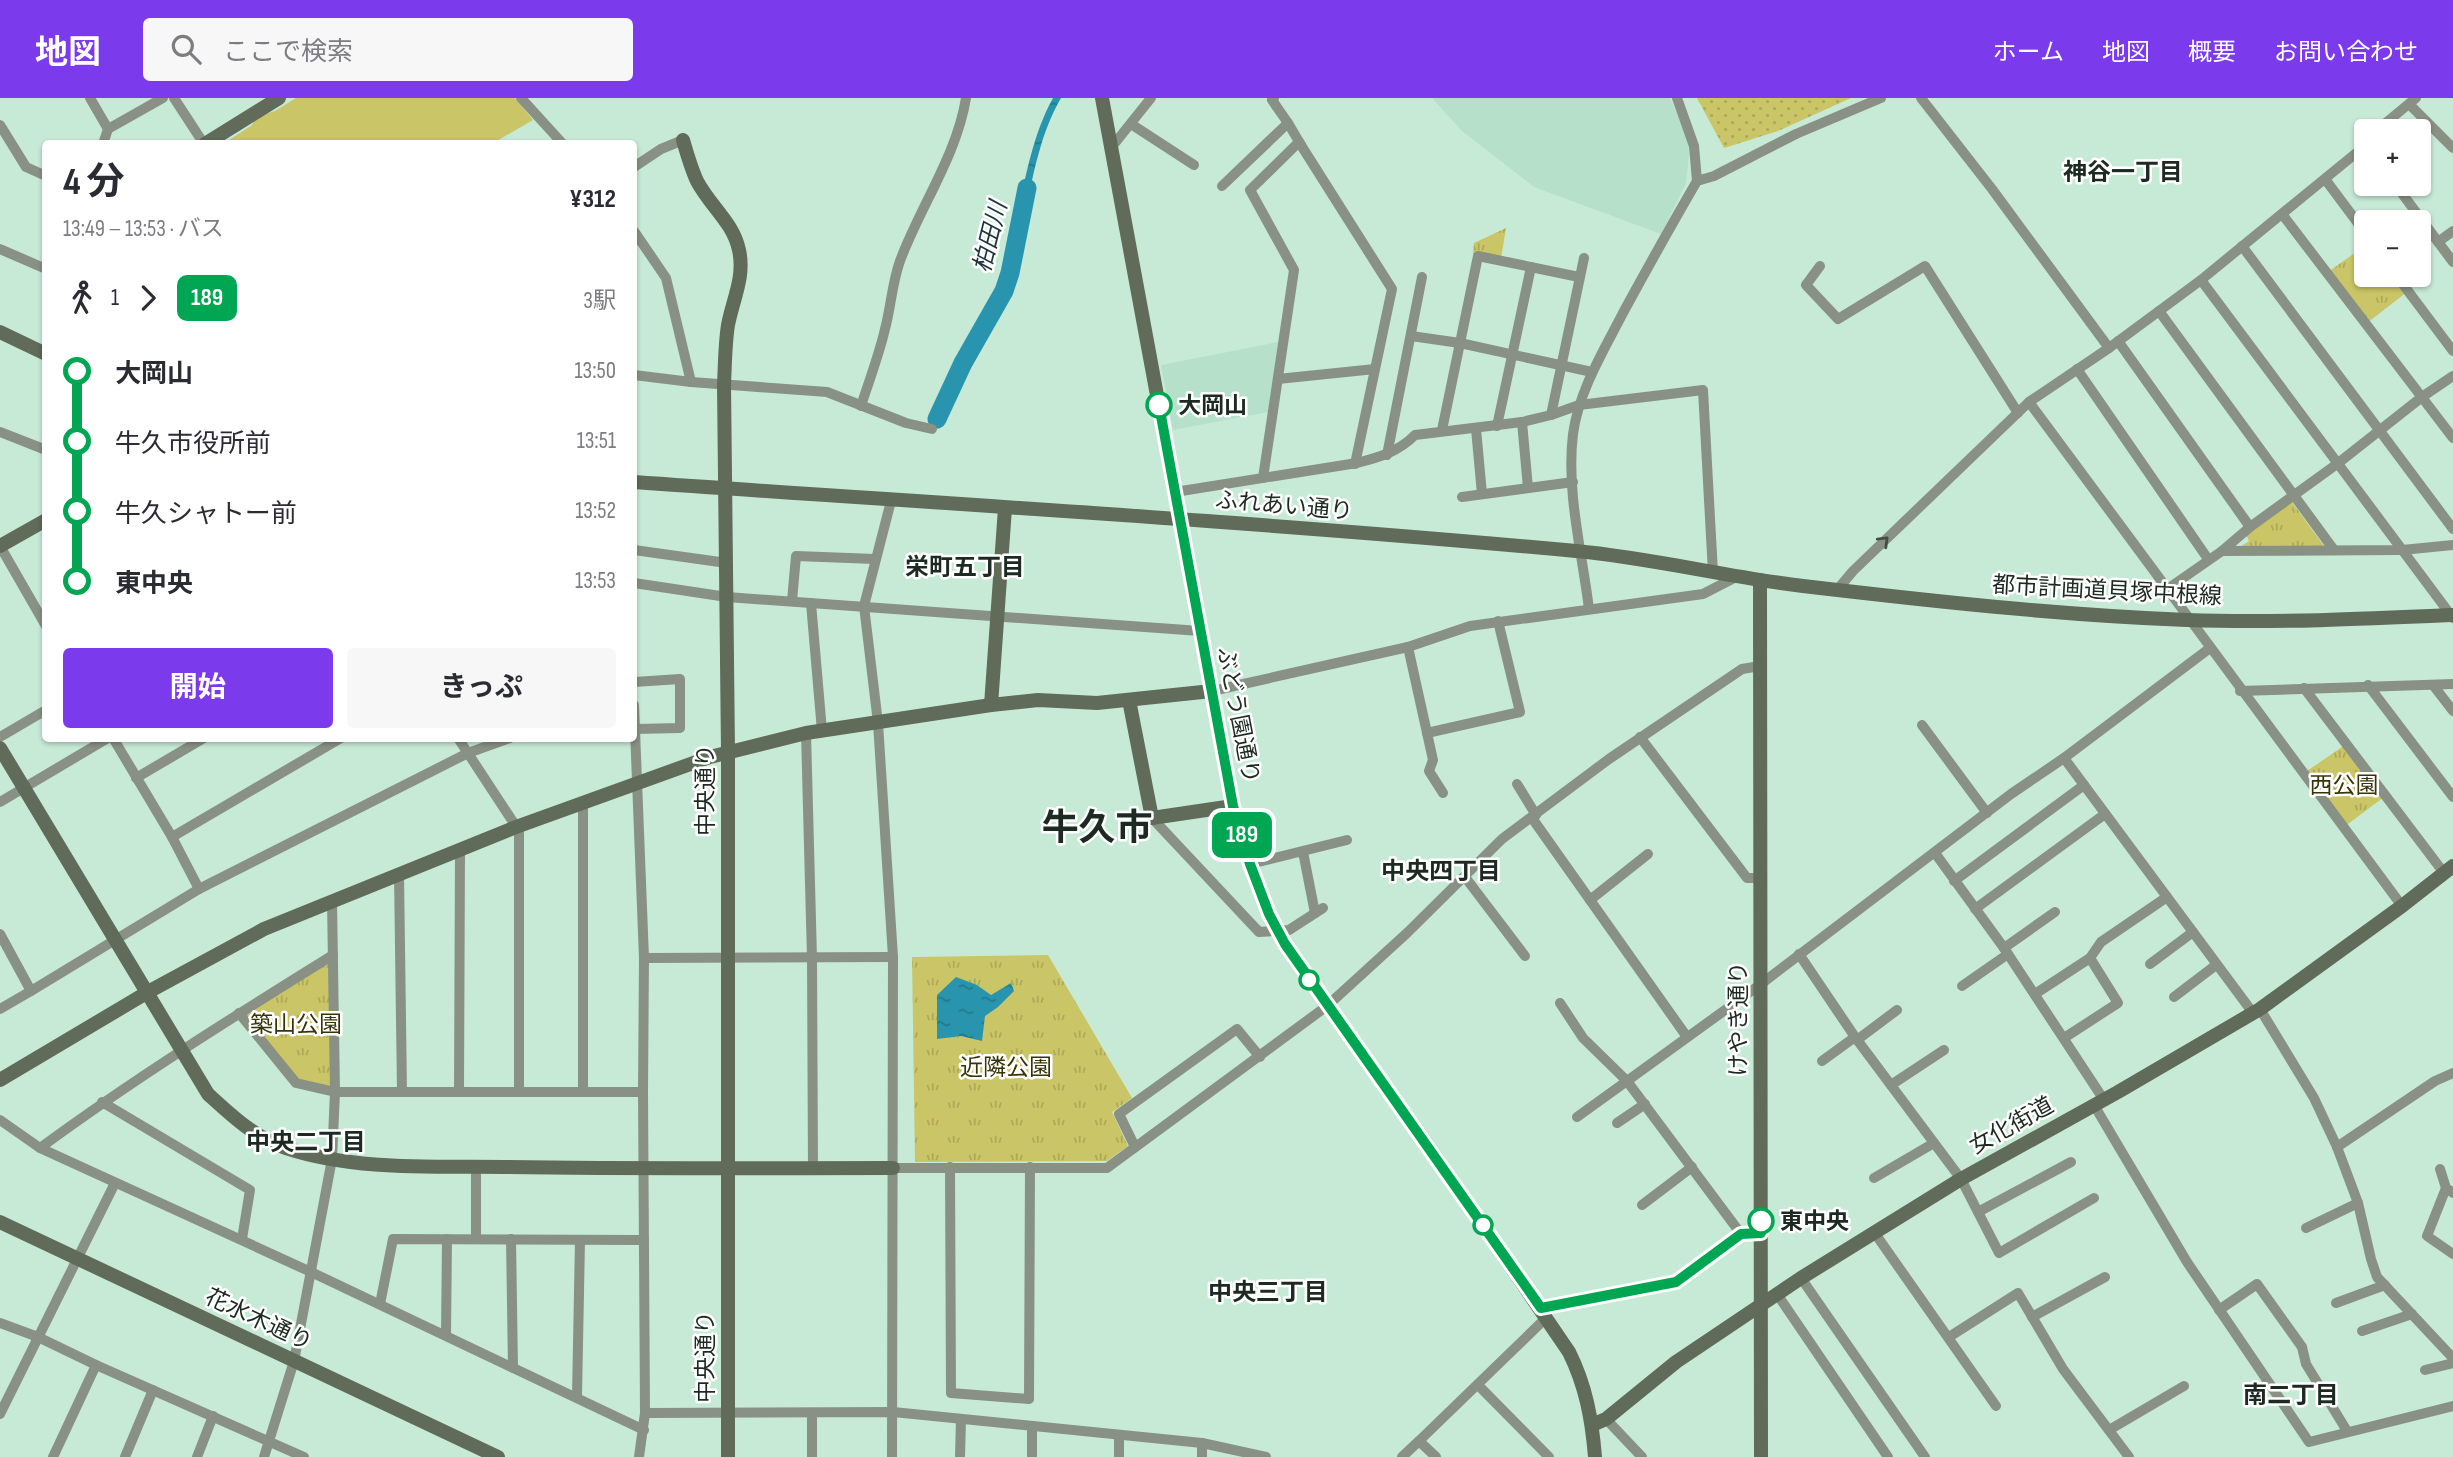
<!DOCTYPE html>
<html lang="ja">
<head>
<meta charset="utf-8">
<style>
	:root { --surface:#fff; --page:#f7f7f7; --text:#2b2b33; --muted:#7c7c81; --accent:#7c3aed }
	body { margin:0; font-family:"Sofia Sans Condensed","Noto Sans JP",sans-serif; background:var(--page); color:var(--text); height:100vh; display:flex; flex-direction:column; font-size:26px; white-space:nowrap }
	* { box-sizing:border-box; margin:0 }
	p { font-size:23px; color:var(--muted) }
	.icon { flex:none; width:38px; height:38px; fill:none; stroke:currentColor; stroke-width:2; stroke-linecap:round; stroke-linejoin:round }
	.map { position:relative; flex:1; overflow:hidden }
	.side { position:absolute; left:42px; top:42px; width:595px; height:602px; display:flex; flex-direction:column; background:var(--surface); border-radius:7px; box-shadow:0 2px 5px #0004 }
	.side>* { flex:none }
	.badge { padding:0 14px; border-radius:10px; font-size:24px; line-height:46px }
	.tools { position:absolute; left:2354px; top:21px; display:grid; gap:14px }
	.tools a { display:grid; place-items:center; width:77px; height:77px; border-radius:7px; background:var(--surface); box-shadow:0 2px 5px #0004; font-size:35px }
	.map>.badge { position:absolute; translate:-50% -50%; box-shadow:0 0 0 4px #fff }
	.legs { display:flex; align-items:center; gap:10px; height:77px; padding:0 21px; font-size:23px }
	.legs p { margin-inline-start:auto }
	.overview { display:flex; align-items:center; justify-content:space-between; height:119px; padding:0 21px }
	h1 { font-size:38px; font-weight:700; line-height:52px }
	.action { display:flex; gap:14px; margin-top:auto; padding:14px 21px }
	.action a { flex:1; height:80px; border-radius:7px; background:var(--accent); color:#fff; font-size:28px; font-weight:700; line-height:80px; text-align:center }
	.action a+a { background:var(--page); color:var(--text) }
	ul { padding:0 21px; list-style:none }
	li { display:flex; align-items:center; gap:24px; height:70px; font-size:26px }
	li i { display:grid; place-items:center; width:10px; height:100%; margin:0 9px; background:currentColor }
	li i::after { content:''; width:18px; height:18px; margin:-9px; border:5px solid; border-radius:50%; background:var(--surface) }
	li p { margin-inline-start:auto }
	li:first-child i { background:linear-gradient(#0000 50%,currentColor 0) }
	li:last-child i { background:linear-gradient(currentColor 50%,#0000 0) }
	header { display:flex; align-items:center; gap:42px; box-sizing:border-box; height:98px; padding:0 35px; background:var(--accent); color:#fff }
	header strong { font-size:33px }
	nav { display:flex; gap:38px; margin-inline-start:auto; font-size:24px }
	.search { width:490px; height:63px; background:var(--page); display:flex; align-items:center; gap:18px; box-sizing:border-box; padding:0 24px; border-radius:7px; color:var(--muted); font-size:26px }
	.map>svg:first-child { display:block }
</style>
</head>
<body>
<header>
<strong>地図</strong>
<div class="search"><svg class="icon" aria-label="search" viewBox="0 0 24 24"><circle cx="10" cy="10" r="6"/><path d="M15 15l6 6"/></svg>ここで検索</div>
<nav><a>ホーム</a><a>地図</a><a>概要</a><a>お問い合わせ</a></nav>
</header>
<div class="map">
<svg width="2453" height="1359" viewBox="0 0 2453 1359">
	<defs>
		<pattern id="grass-dots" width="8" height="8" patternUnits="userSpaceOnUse" patternTransform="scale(1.75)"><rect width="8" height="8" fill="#cac566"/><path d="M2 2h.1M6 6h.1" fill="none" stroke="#ada958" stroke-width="1.8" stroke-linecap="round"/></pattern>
		<pattern id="park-tufts" width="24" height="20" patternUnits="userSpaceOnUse" patternTransform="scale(1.75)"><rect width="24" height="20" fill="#cac566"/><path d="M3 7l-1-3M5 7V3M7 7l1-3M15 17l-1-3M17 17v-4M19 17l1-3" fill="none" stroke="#ada958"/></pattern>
		<pattern id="water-ripples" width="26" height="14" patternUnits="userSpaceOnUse" patternTransform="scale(1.75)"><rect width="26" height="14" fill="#2994ad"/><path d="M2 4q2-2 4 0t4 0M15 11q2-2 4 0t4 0" fill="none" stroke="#23798c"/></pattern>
	</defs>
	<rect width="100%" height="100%" fill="#c7ead7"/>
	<g fill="#b6e0c9">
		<polygon points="1432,0 1670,0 1690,46 1686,85 1661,136 1534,89 1462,33"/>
		<polygon points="1278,244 1268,314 1173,332 1161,267"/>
	</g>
	<polygon fill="url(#grass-dots)" points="1697,0 1851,0 1778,33 1724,50"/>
	<g fill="url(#park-tufts)">
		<polygon points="1506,130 1501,161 1473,156 1474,145"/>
		<polygon points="2366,147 2366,177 2395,177 2407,194 2367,225 2328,174"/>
		<polygon points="2292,404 2324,448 2240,449 2249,443 2246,437"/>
		<polygon points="2345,647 2384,699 2344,729 2304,675"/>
		<polygon points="333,857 335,994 296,985 239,915"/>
		<polygon points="1048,857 1132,1000 1112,1014 1128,1048 1107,1063 915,1064 912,859"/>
	</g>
	<polygon fill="#cac566" points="296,0 515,0 533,22 493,45 223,46 252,27 256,19 275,13"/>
	<g fill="url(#water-ripples)">
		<path d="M 1053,0 L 1061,0 C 1041,34 1033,77 1025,116 L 1018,114 C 1026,76 1034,34 1053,0 Z"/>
		<polygon points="956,879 977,887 991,897 1011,885 1014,893 998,909 985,918 982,943 961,938 937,941 937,897"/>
	</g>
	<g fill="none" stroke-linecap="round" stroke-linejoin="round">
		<polyline stroke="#2994ad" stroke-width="19" points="937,321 963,265 1004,193 1010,175 1027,90"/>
		<g stroke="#899185" stroke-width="10">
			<polyline points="90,0 108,31"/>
			<polyline points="174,0 204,46"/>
			<polyline points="521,0 563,46"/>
			<polyline points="1274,0 1272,2 1288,25"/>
			<polyline points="1677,0 1694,48 1697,83"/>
			<polyline points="1921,0 1992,91 2109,250"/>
			<polyline points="2409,6 2453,50"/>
			<polyline points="1131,26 1194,67"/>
			<polyline points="0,27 26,69 46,78"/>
			<polyline points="2376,33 2416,0"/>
			<polyline points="103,46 108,31 163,0"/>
			<polyline points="1111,50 1151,0"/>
			<polyline points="634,69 661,51 683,42"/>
			<polyline points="2325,81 2366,136"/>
			<polyline points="2395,86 2453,164"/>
			<polyline points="1222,88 1288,25 1301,47"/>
			<polyline points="2282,116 2453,340"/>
			<polyline points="634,133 666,180 691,284"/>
			<polyline points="2438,144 2453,133"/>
			<polyline points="2242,148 2453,431"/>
			<polyline points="0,151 46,171"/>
			<polyline points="1820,168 1806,187 1838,221 1925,168 2018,315"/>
			<polyline points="2396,177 2453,253"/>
			<polyline points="2201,182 2453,520"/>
			<polyline points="2159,213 2334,452"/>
			<polyline points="1411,238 1460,245 1592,274"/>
			<polyline points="2118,243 2250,429"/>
			<polyline points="2077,271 2208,461"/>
			<polyline points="634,277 691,284 827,294 906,325 932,331"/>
			<polyline points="1278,281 1375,271"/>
			<polyline points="2029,304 2402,808"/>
			<path d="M 861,308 C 869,283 879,257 885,231 C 891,209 892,185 900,163 C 920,109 957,57 966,0"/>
			<polyline points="1551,317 1584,160"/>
			<polyline points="1522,324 1528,390"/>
			<polyline points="1497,328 1531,169"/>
			<polyline points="1476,331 1482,396"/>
			<polyline points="1442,332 1478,158 1579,179"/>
			<polyline points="0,334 46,352"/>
			<polyline points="1387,357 1422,179"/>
			<polyline points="1263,380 1294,172 1250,92 1299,44 1392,191 1355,366"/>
			<path d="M 1175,394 L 1357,365 C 1380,359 1398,354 1415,337 L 1522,324 L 1551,317 L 1579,307 L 1703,292 L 1713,475"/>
			<polyline points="1462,399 1573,384"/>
			<polyline points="891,403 864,508 878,625 893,859 892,1359"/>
			<polyline points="0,448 46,528"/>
			<polyline points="634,452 727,465"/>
			<polyline points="2222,453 2402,452 2453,447"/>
			<polyline points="634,485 727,499 1200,533"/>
			<polyline points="1837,492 1853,473 2029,304 2109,250 2201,182 2366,47"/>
			<polyline points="2166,492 2222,453 2250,429 2337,366 2422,299 2453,278"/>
			<polyline points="792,503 796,458 875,461"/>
			<polyline points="811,505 822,633"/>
			<path d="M 1589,511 C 1582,454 1566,393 1573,336 C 1579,292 1604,252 1624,213 C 1648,169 1672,126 1697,83 L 1714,78 L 1796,36 L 1881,0"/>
			<polyline points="1408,549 1433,662 1429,673 1443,695"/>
			<polyline points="634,584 680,581 680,630 635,631"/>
			<polyline points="2368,587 2453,699"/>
			<polyline points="2433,587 2453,613"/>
			<polyline points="2304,590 2444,775"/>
			<polyline points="1212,593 1408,549 1470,528 1703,496 1736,479"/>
			<polyline points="2240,593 2453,586"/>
			<polyline points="634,607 644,860 643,994 645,1315 639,1359"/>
			<polyline points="1922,627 1987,715"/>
			<polyline points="806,635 812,860 813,1070"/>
			<polyline points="1427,635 1520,614 1498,523"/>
			<polyline points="0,639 46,612"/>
			<polyline points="1640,639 1747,780 1761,780"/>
			<polyline points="113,640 172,739 199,791"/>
			<polyline points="458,640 519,733 519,994"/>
			<polyline points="2064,660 2253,915"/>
			<polyline points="136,680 204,640"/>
			<polyline points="1517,686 1536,717"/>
			<polyline points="0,704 108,640"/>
			<polyline points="1152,720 1259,834 1289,832 1323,810"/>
			<polyline points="1532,720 1687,939"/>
			<polyline points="172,739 341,640"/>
			<polyline points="1303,754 1315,815"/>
			<polyline points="1935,755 2004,850 2104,1002"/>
			<polyline points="1250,766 1347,742"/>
			<polyline points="399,776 402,994"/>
			<polyline points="1465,779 1525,858"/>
			<polyline points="1954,783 2084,687"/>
			<polyline points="1590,802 1648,756"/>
			<polyline points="1975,811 2105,716"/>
			<polyline points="0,836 31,893 0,911"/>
			<polyline points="2004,850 2055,814"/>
			<polyline points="1799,856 1855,939 1961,1081 1999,1155 2094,1100"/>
			<polyline points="644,860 893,859"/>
			<polyline points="2090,860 2101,844 2167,799"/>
			<polyline points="2150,866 2193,834"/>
			<polyline points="1962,888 2008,856"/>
			<polyline points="31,893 199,791 468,655 510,640"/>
			<polyline points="2035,896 2090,860 2118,905 2064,940"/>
			<polyline points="2174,899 2216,867"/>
			<polyline points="1560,905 1583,940 1627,983 1577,1019"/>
			<polyline points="2260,911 2314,1000 2337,1049 2358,1105 2371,1161 2377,1179 2453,1260"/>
			<polyline points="239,915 296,985 335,994 643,994"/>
			<polyline points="1857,942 1897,912"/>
			<polyline points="1822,963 1855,939"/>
			<polyline points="1891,987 1944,952"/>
			<polyline points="459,994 460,751"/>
			<polyline points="583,994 583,704"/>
			<polyline points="102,1004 250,1092 242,1141"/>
			<polyline points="2094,1007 2187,1164 2309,1344 2453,1308"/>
			<polyline points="0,1022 40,1050 311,1174 644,1332"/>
			<polyline points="1617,1025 1645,1006"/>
			<polyline points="1135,1049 1119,1016 1237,931 1260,959"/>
			<polyline points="2337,1049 2435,983 2453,975"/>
			<path d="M 40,1050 C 134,981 233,919 333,857"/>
			<polyline points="476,1069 476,1141"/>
			<polyline points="950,1069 951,1295 1029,1301 1030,1069"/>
			<polyline points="893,1070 1107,1070 1327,908 1407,835 1502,741 1609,661 1742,571 1760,568"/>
			<polyline points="2440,1071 2446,1090"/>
			<polyline points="1874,1080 1934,1045"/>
			<polyline points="2453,1095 2446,1090 2427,1138 2453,1156"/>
			<polyline points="1642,1107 1692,1069"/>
			<polyline points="1978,1114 2071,1064"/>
			<polyline points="2306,1130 2358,1105"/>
			<polyline points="1874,1134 1996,1308"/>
			<polyline points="1741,1136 1627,983 1761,886 2011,696 2064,660 2210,550"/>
			<polyline points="511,1141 513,1270"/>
			<polyline points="1801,1180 1925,1359"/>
			<polyline points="1777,1196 1888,1359"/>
			<polyline points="2336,1205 2385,1187"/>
			<polyline points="380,1206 393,1141 644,1142"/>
			<polyline points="1541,1210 1676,1184 1741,1136 1761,1135"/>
			<polyline points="2219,1212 2257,1186 2302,1249 2306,1266 2347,1333"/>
			<polyline points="2032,1219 2105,1179"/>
			<polyline points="0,1225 38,1239 96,1267 304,1359"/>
			<polyline points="2362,1233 2412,1216"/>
			<polyline points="446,1237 447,1141"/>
			<polyline points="1949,1239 2018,1195 2063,1271 2129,1359"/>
			<polyline points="2425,1272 2453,1265"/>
			<polyline points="1478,1287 1549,1359"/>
			<polyline points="577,1299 580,1142"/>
			<polyline points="645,1315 893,1314 1202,1345 1266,1359"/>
			<polyline points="0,1316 115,1085"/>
			<polyline points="1606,1321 1642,1359"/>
			<polyline points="1032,1328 1032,1359"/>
			<polyline points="2109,1332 2184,1288"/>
			<polyline points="1119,1337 1119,1359"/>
			<polyline points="1419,1343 1547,1219"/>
			<polyline points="1202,1345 1202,1359"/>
			<polyline points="53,1359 96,1267"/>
			<polyline points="125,1359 153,1292"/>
			<polyline points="197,1359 213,1318"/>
			<polyline points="264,1359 294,1263 332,1061 335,994 332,802"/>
			<polyline points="812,1359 812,1315"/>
			<polyline points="960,1359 961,1321"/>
			<polyline points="1402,1359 1419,1343 1436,1359"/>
		</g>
		<g stroke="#606b59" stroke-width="14">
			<path d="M 1102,0 L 1233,708 C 1247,755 1260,804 1285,847 L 1434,1056 L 1569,1254 C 1586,1288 1592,1322 1595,1359"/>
			<path d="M 683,42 C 687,56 691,70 697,83 C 710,108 733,124 739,152 C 745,179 733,201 728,227 C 725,246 725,267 724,286 L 728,653 L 728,1359"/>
			<polyline points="205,46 279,0"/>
			<polyline points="0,234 46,256"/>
			<path d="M 634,384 C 948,406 1263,424 1576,453 C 1652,460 1727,479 1803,488 C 1931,503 2058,517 2187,522 C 2276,525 2364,521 2453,517"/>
			<polyline points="0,448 46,422"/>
			<polyline points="1760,482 1761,1359"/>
			<polyline points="1129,602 1152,720 1233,708"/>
			<polyline points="991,607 1005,410"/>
			<path d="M 0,650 L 208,996 C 231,1017 255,1040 286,1050 C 356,1073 433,1068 506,1069 C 635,1071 764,1070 893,1070"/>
			<polyline points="0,982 148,894 264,831 516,729 710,659 806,635 991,607 1038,602 1097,605 1212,593"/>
			<polyline points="0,1124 498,1359"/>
			<polyline points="1592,1327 1606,1321 1676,1264 1801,1180 1961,1081 2118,994 2260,911 2402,808 2453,768"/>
		</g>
	</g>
	<defs><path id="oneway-chevron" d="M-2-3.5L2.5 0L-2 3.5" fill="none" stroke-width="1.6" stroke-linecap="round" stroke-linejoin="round" transform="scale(1.75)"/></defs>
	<use stroke="#434e45" href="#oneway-chevron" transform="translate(1884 443) rotate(-44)"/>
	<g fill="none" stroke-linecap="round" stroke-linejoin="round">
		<g stroke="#fff" stroke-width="16">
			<polyline id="line-1" points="1159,307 1233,708 1250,766 1269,816 1285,846 1541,1210 1676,1184 1741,1136 1761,1135 1761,1123"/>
		</g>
		<use href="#line-1" stroke="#00a651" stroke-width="10"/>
	</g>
	<g fill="#fff" stroke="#00a651" stroke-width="3.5">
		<circle cx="1159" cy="307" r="12"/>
		<circle cx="1309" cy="882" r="9"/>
		<circle cx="1761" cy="1123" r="12"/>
		<circle cx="1483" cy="1127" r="9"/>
	</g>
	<g text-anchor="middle" stroke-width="5" stroke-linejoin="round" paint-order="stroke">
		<g font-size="23" font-weight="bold" fill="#1d2a23" stroke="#fff" text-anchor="start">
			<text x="1178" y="315">大岡山</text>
			<text x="1780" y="1131">東中央</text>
		</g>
		<g font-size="23" fill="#1d2a23" stroke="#fff">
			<text transform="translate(1284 407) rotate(5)" y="8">ふれあい通り</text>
			<text transform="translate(2107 492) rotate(3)" y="8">都市計画道貝塚中根線</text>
			<text transform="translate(1239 617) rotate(79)" y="8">ぶどう園通り</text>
			<text transform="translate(705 692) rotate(-90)" y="8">中央通り</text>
			<text transform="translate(1738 921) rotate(-90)" y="8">けやき通り</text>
			<text transform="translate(2011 1027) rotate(-29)" y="8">女化街道</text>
			<text transform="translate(259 1221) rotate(25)" y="8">花水木通り</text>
			<text transform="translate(705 1259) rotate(-90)" y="8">中央通り</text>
		</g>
		<g font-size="23" fill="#373407" stroke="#fff">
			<text x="2344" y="695">西公園</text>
			<text x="296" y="934">築山公園</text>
			<text x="1006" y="977">近隣公園</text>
		</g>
		<g font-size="24" font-weight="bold" fill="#1d2a23" stroke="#fff">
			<text x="2123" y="82">神谷一丁目</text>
			<text x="965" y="477">栄町五丁目</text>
			<text x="1441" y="781">中央四丁目</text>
			<text x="306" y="1052">中央二丁目</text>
			<text x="1268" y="1202">中央三丁目</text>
			<text x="2291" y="1305">南二丁目</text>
		</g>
		<g font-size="24" font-style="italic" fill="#1e353b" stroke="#fff">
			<text transform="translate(990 139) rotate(-76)" y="8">柏田川</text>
		</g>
		<g font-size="37" font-weight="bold" fill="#1d2a23" stroke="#fff">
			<text x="1097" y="742">牛久市</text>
		</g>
	</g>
</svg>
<div class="tools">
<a>+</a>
<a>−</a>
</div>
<b class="badge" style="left:1242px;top:737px;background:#00a651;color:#fff">189</b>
<section class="side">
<div class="overview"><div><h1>4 分</h1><p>13:49 – 13:53 · バス</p></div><b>¥312</b></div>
<div class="legs"><svg class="icon" aria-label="walk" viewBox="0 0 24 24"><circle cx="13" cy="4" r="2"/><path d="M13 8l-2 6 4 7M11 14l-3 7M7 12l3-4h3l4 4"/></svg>1<svg class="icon" aria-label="forward" viewBox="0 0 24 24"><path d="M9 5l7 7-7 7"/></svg><b class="badge" style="background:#00a651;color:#fff">189</b><p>3駅</p></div>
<ul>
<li><i style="color:#00a651"></i><b>大岡山</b><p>13:50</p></li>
<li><i style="color:#00a651"></i><span>牛久市役所前</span><p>13:51</p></li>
<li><i style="color:#00a651"></i><span>牛久シャトー前</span><p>13:52</p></li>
<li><i style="color:#00a651"></i><b>東中央</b><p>13:53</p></li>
</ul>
<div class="action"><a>開始</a><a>きっぷ</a></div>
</section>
</div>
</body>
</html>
